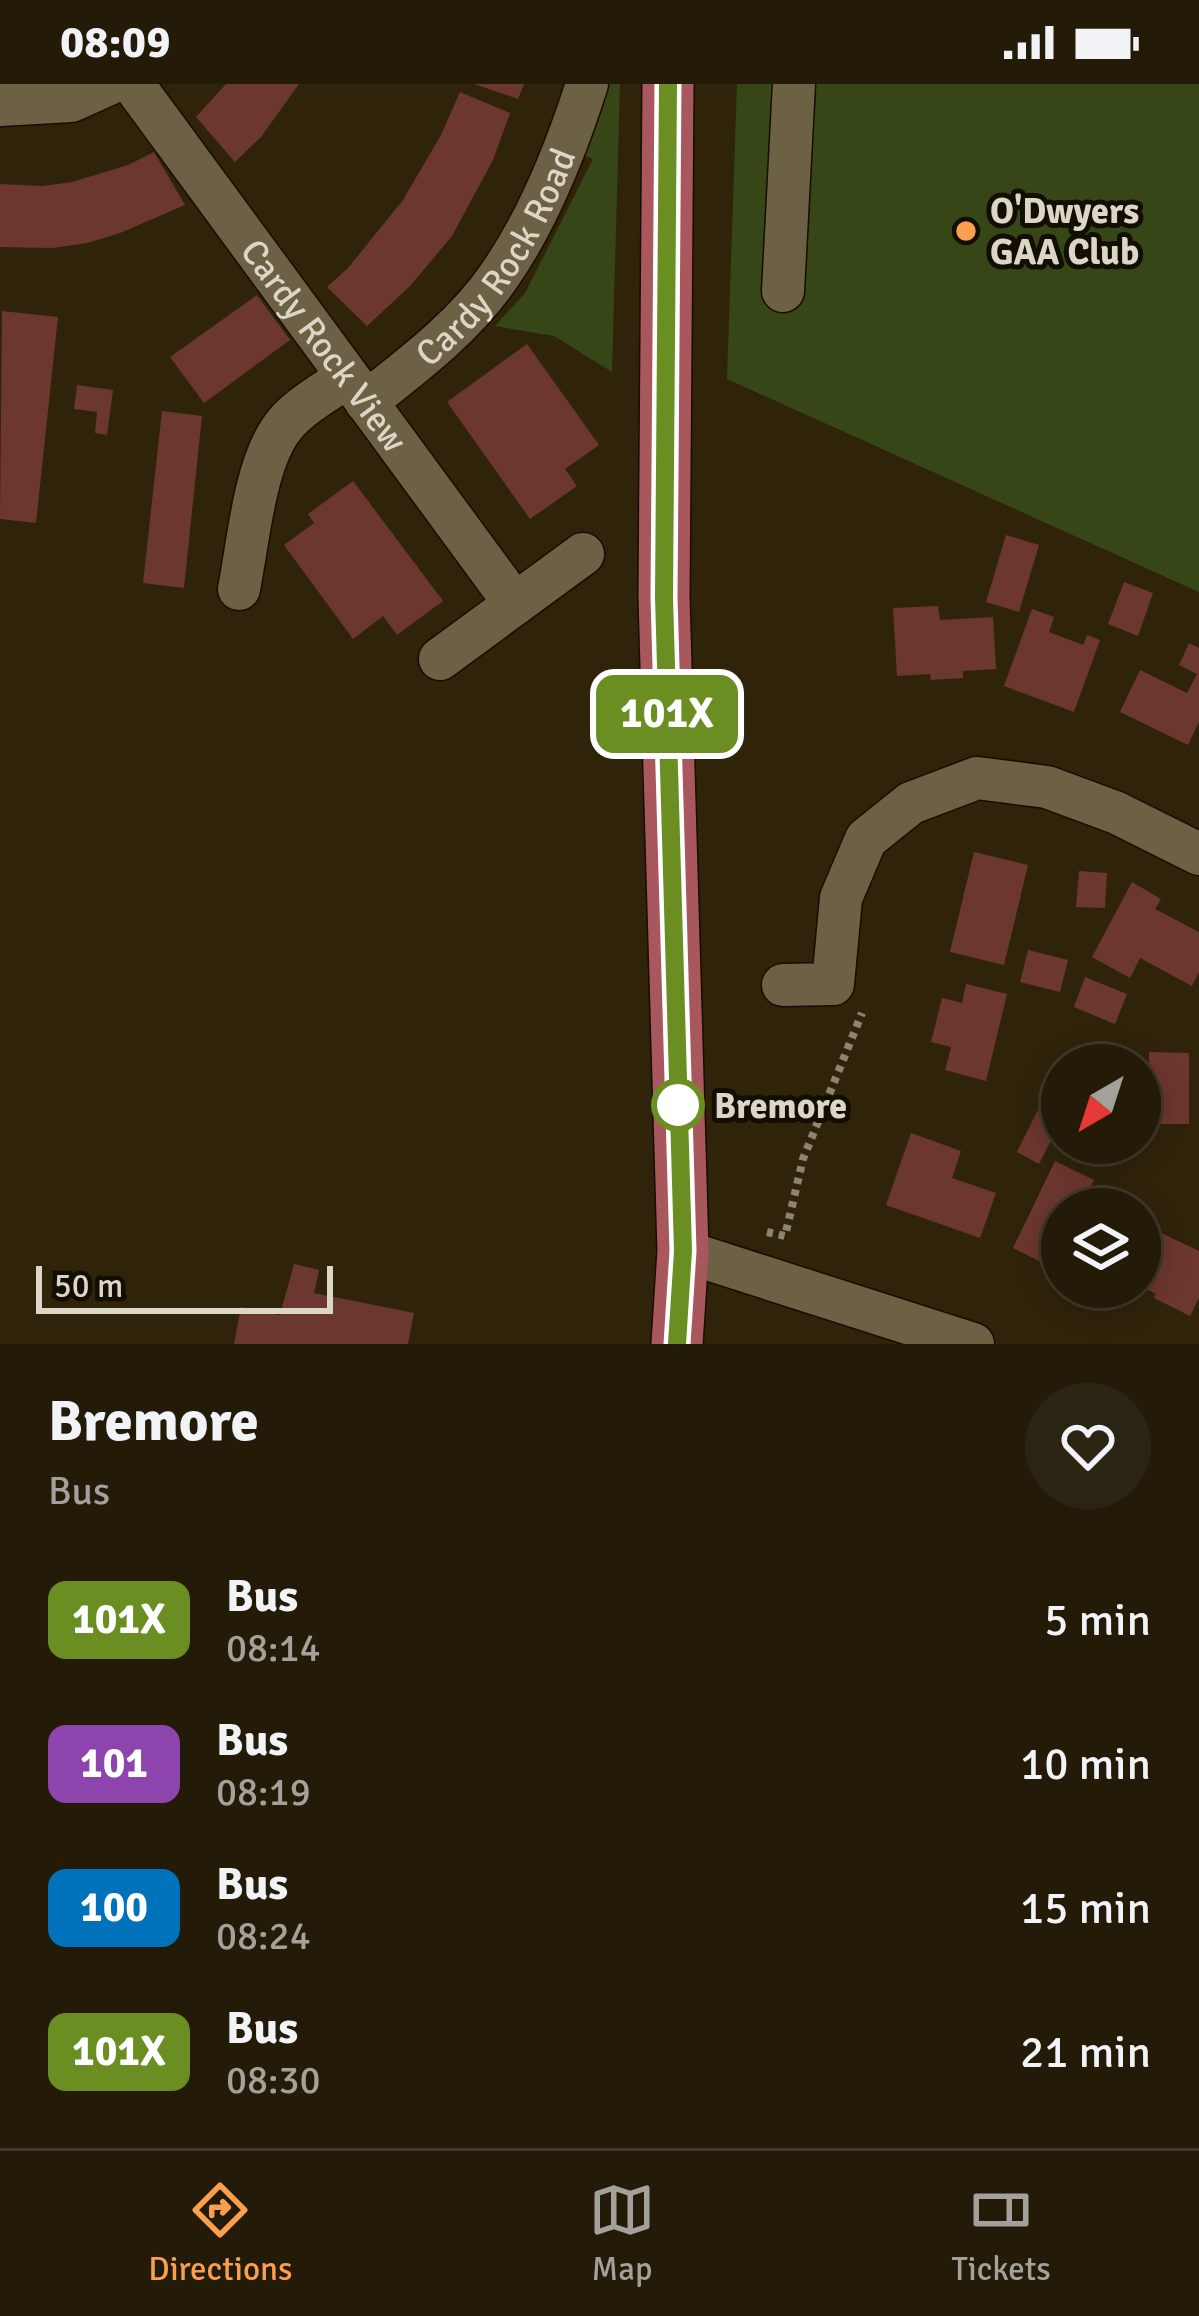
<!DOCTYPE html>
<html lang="en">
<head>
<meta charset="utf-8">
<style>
	:root { --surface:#231b08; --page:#2b2412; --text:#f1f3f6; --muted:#a3a19c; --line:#403929; --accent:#f99f4d }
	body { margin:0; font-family:Signika,sans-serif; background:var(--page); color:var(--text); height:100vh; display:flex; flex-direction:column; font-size:45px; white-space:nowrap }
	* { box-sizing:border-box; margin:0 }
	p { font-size:39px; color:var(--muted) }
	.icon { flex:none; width:66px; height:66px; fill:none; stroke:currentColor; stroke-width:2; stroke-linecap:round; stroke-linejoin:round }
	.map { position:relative; height:1260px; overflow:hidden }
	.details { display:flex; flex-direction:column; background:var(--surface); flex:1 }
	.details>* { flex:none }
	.badge { padding:0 24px; border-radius:18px; font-size:42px; line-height:78px }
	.needle { width:78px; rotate:219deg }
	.controls { position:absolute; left:1041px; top:960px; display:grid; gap:24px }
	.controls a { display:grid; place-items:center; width:120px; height:120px; border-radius:50%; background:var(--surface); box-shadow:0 6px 30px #0003,0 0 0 3px var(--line); font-size:60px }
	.scale { position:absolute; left:36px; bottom:30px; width:297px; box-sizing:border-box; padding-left:12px; border:6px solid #dcd6c7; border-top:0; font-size:33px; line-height:42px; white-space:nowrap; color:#dcd6c7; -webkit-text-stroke:9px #130e04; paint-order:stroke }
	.map>.badge { position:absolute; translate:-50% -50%; box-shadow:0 0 0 6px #fff }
	.round { display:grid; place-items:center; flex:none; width:126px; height:126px; border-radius:63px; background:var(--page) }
	.summary { display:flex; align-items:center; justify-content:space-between; height:204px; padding:0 48px }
	h1 { font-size:57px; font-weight:700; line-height:90px }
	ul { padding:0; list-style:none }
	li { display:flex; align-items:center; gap:36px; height:144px; padding:0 48px }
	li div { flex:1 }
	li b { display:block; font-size:45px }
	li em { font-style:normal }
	li .badge { min-width:132px; font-weight:700; text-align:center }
	.status { display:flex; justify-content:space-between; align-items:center; height:84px; padding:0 60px; background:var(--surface); direction:ltr }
	.status svg { height:33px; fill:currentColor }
	.dock { display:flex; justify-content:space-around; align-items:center; height:168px; border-top:3px solid var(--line); background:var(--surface); font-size:33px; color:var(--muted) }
	.dock a { display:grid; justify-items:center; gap:6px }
	.dock .on { color:var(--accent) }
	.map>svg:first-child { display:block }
</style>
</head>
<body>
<div class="status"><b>08:09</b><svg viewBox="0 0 49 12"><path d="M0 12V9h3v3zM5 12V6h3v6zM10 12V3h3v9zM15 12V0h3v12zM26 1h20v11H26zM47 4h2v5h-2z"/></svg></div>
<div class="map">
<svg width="1199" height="1260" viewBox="0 0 1199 1260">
	<rect width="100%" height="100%" fill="#2f240a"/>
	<g fill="#374616">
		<polygon points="598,0 620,0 612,288 554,252 495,242 525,209 593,75 574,67"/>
		<polygon points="737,0 1199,0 1199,508 727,295"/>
	</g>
	<g fill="#6c372e">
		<polygon points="226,0 299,0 261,53 235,78 196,33"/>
		<polygon points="474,0 524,0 518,15"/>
		<polygon points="460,8 510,29 493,76 452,152 410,202 367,242 327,203 348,184 403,116 441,51"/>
		<polygon points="154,68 185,121 120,149 87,159 52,164 0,163 0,100 43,102 72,98 128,81"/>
		<polygon points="257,211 290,256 204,319 170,273"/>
		<polygon points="2,227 58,233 36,439 0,435"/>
		<polygon points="527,260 599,361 565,385 577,402 530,435 447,318"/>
		<polygon points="77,301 113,306 107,351 95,349 97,328 74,325"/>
		<polygon points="162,327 202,332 184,504 143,499"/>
		<polygon points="353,397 443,517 397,551 383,532 353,555 284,461 314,439 308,430"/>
		<polygon points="1006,451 1039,461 1019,528 986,518"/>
		<polygon points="1124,498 1153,509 1138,552 1108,540"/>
		<polygon points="938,522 940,536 993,533 996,585 963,587 963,594 931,596 930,590 897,592 893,524"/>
		<polygon points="1032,525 1054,533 1049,548 1083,561 1087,551 1100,556 1074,628 1004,602"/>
		<polygon points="1189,559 1199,564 1199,638 1188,661 1120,628 1140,586 1187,609 1197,590 1179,581"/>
		<polygon points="974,768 1028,781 1004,881 950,868"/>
		<polygon points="1079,787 1107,789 1105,824 1076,823"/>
		<polygon points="1132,798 1161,815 1155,825 1199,848 1199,888 1192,902 1140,874 1130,894 1092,873"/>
		<polygon points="1028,866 1068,876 1060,908 1020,898"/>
		<polygon points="1085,893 1127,910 1115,940 1074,923"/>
		<polygon points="966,900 1007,910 986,997 945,986 951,963 931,958 942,914 962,919"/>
		<polygon points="1149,968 1189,969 1189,1040 1149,1040 1149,1030 1140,1030 1140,987 1149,987"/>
		<polygon points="1039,1024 1062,1035 1039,1080 1017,1068"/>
		<polygon points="911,1049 961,1067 952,1094 996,1109 980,1154 886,1121"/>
		<polygon points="1055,1077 1094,1096 1080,1125 1062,1125 1062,1170 1058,1168 1051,1183 1013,1164"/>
		<polygon points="1140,1139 1199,1167 1199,1214 1190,1232 1154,1214 1156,1210 1140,1202"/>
		<polygon points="294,1180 319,1186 314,1209 414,1229 408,1260 234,1260 241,1223 280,1231"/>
	</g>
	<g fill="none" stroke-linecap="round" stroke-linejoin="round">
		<g stroke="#170d00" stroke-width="45">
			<g id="minor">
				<path id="s1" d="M 133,0 L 515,520"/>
				<polyline points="0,21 71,17 109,0"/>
				<polyline points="783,207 794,0"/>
				<path id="s2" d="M 366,318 C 413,281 465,242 499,192 C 539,135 566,66 587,0"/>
				<path d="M 239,505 C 248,460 254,385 280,347 C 295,324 325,309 347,293"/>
				<polyline points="440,575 583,470"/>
				<polyline points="783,901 833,900 841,814 866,755 911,719 977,694 1047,703 1117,729 1199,770"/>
				<polyline points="683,1167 973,1260"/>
			</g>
		</g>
		<g stroke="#170d00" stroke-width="54">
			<polyline id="major" points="668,0 664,513 683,1167 677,1260"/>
		</g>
		<polyline stroke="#8c8470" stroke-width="8" stroke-dasharray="6 6" stroke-linecap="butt" points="767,1148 785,1152 803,1075 862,929"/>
		<use href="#minor" stroke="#6c6045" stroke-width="42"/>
		<use href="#major" stroke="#a8585c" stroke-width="51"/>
	</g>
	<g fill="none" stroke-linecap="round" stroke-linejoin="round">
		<g stroke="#fff" stroke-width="27">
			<polyline id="line" points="668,0 664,513 683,1167 677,1260"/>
		</g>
		<use href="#line" stroke="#6b8e23" stroke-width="18"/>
	</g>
	<circle fill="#f99f4d" stroke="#130e04" stroke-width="4.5" cx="966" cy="147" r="12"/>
	<circle fill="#fff" stroke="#6b8e23" stroke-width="6" cx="678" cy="1021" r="24"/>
	<g text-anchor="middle" stroke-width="10" stroke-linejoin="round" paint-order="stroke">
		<g font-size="36" font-weight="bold" fill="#dcd6c7" stroke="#130e04" text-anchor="start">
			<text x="990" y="139">O'Dwyers<tspan x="990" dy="41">GAA Club</tspan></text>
		</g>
		<g font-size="36" fill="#dcd6c7" stroke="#130e04">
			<text dy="13" stroke="none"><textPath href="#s2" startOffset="198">Cardy Rock Road</textPath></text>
			<text dy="13" stroke="none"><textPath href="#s1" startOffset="324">Cardy Rock View</textPath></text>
		</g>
		<g font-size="36" font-weight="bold" fill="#dcd6c7" stroke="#130e04" text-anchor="start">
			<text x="714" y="1034">Bremore</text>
		</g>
	</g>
</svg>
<div class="controls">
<a><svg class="needle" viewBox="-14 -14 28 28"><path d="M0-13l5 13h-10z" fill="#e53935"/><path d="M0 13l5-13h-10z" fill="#a3a19c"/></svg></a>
<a><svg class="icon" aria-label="layers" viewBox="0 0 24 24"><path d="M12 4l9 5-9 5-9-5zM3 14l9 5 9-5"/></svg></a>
</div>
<div class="scale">50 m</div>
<b class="badge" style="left:667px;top:630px;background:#6b8e23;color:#fff">101X</b>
</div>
<section class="details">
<div class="summary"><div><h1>Bremore</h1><p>Bus</p></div><a class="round"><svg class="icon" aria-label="heart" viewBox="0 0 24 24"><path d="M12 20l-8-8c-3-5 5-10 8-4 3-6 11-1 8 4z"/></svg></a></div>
<ul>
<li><span class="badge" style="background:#6b8e23;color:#fff">101X</span><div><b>Bus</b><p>08:14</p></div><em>5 min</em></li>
<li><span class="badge" style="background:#8e44ad;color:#fff">101</span><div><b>Bus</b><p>08:19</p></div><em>10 min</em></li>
<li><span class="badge" style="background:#0072bc;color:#fff">100</span><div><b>Bus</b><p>08:24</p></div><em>15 min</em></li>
<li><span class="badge" style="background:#6b8e23;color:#fff">101X</span><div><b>Bus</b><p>08:30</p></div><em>21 min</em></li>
</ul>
</section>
<nav class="dock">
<a class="on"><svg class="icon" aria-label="directions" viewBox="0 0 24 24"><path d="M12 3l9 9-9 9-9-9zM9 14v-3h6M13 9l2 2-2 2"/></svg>Directions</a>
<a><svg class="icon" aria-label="map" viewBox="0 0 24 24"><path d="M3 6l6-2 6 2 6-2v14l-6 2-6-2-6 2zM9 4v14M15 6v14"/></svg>Map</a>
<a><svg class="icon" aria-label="tickets" viewBox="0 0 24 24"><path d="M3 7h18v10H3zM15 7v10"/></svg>Tickets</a>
</nav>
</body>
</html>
